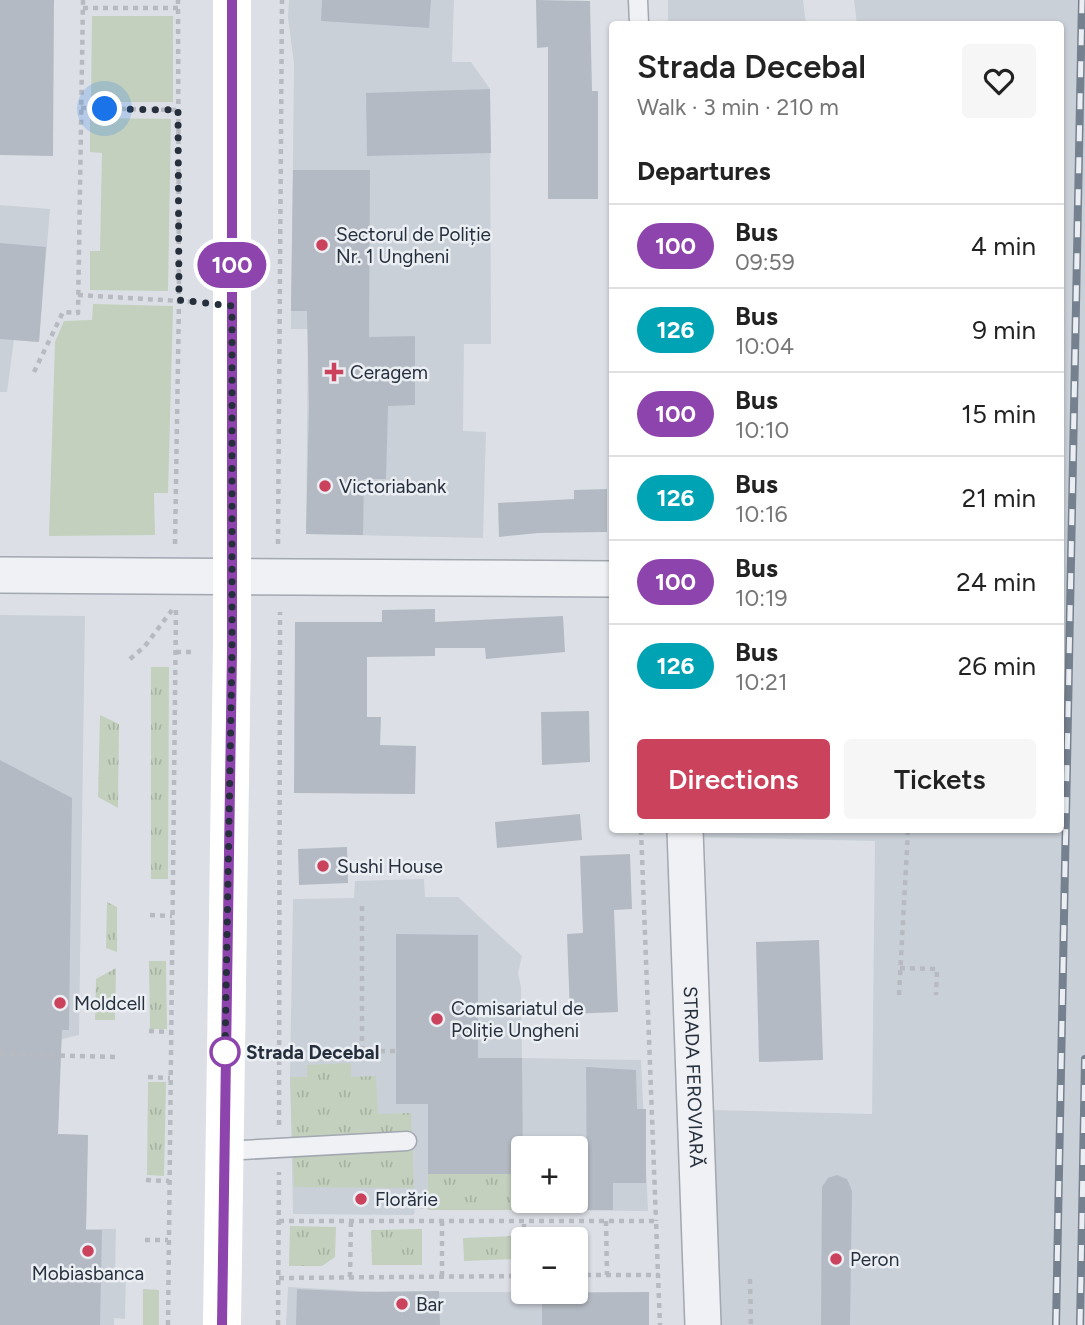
<!DOCTYPE html>
<html lang="en">
<head>
<meta charset="utf-8">
<style>
	:root { --surface:#fff; --page:#f6f6f6; --text:#222; --muted:#767676; --line:#e0e0e0; --accent:#cb425c }
	body { margin:0; font-family:Figtree,sans-serif; background:var(--page); color:var(--text); height:100vh; display:flex; flex-direction:column; font-size:26px; white-space:nowrap }
	* { box-sizing:border-box; margin:0 }
	p { font-size:23px; color:var(--muted) }
	.icon { flex:none; width:38px; height:38px; fill:none; stroke:currentColor; stroke-width:2; stroke-linecap:round; stroke-linejoin:round }
	.map { position:relative; flex:1; overflow:hidden }
	.details { position:absolute; left:609px; top:21px; width:455px; height:812px; display:flex; flex-direction:column; background:var(--surface); border-radius:7px; box-shadow:0 2px 5px #0004 }
	.details>* { flex:none }
	.badge { padding:0 14px; border-radius:23px; font-size:24px; line-height:46px }
	.fabs { position:absolute; left:511px; top:1136px; display:grid; gap:14px }
	.fabs a { display:grid; place-items:center; width:77px; height:77px; border-radius:7px; background:var(--surface); box-shadow:0 2px 5px #0004; font-size:35px }
	.you { position:absolute; width:35px; height:35px; margin:-18px; border:5px solid #fff; border-radius:50%; background:#1a73e8; box-shadow:0 0 0 10px #1a73e833 }
	.map>.badge { position:absolute; translate:-50% -50%; box-shadow:0 0 0 4px #fff }
	h2 { padding:0 28px; font-size:26px; line-height:63px }
	.round { display:grid; place-items:center; flex:none; width:74px; height:74px; border-radius:7px; background:var(--page) }
	.summary { display:flex; align-items:center; justify-content:space-between; height:119px; padding:0 28px }
	h1 { font-size:33px; font-weight:600; line-height:52px }
	.action { display:flex; gap:14px; margin-top:auto; padding:14px 28px }
	.action a { flex:1; height:80px; border-radius:7px; background:var(--accent); color:#fff; font-size:28px; font-weight:600; line-height:80px; text-align:center }
	.action a+a { background:var(--page); color:var(--text) }
	ul { padding:0; list-style:none }
	li { display:flex; align-items:center; gap:21px; height:84px; padding:0 28px; border-top:2px solid var(--line) }
	li div { flex:1 }
	li b { display:block; font-size:26px }
	li em { font-style:normal }
	li .badge { min-width:77px; font-weight:700; text-align:center }
	.map>svg:first-child { display:block }
</style>
</head>
<body>
<div class="map">
<svg width="1085" height="1325" viewBox="0 0 1085 1325">
	<defs>
		<pattern id="grass-tufts" width="24" height="20" patternUnits="userSpaceOnUse" patternTransform="scale(1.75)"><rect width="24" height="20" fill="#c3d0bd"/><path d="M3 7l-1-3M5 7V3M7 7l1-3M15 17l-1-3M17 17v-4M19 17l1-3" fill="none" stroke="#a7b3a3"/></pattern>
	</defs>
	<rect width="100%" height="100%" fill="#dce0e6"/>
	<g fill="#cad0d8" fill-rule="evenodd">
		<polygon points="289,0 454,0 452,62 471,62 490,89 491,344 464,344 463,431 486,432 483,538 306,534 308,329 291,329 294,63 288,18"/>
		<polygon points="668,0 803,0 806,24 668,24"/>
		<polygon points="854,0 1085,0 1085,1325 713,1325 711,1110 872,1114 875,841 696,837 695,830 1060,830 1060,24 857,24"/>
		<polygon points="0,205 50,209 39,342 14,340 7,392 0,392"/>
		<polygon points="0,615 85,616 79,1035 51,1042 57,1134 88,1135 86,1229 116,1229 115,1271 126,1271 125,1319 114,1318 114,1325 0,1325"/>
		<path d="M 424,879 L 425,897 L 458,897 L 522,956 L 518,973 L 521,987 L 522,1058 L 641,1060 L 648,1211 L 415,1209 L 414,1215 L 293,1214 L 290,1077 L 293,899 L 354,898 L 355,881 ZM 523,1148 L 576,1148 L 576,1200 L 523,1200 Z"/>
		<polygon points="288,1287 378,1292 649,1292 649,1325 286,1325"/>
	</g>
	<g fill="url(#grass-tufts)" fill-rule="evenodd">
		<polygon points="151,667 169,667 168,879 151,879"/>
		<polygon points="100,715 119,724 118,808 98,797"/>
		<polygon points="107,902 117,907 117,952 106,948"/>
		<polygon points="149,961 166,961 167,1029 150,1029"/>
		<polygon points="116,968 115,1020 95,1020 96,979"/>
		<polygon points="351,1063 351,1077 376,1076 378,1114 411,1113 414,1188 294,1187 290,1077 307,1077 307,1065"/>
		<polygon points="148,1082 166,1082 164,1176 147,1175"/>
		<path d="M 523,1145 L 578,1145 L 578,1210 L 428,1210 L 428,1174 L 523,1174 ZM 523,1148 L 576,1148 L 576,1200 L 523,1200 Z"/>
		<polygon points="290,1226 336,1227 335,1257 322,1266 289,1266"/>
		<polygon points="422,1229 422,1265 372,1265 371,1230"/>
		<polygon points="516,1236 517,1259 464,1261 463,1238"/>
	</g>
	<g fill="#c3d0bd">
		<polygon points="92,16 173,16 173,102 91,102"/>
		<polygon points="90,118 171,119 168,291 90,290 90,251 100,251 102,153 90,152"/>
		<polygon points="93,304 173,306 168,493 154,493 155,535 49,536 55,342 64,321 92,320"/>
		<polygon points="143,1289 159,1290 159,1325 143,1325"/>
	</g>
	<g fill="#b4bac3">
		<polygon points="0,0 54,0 53,156 0,155"/>
		<polygon points="322,0 431,0 429,28 321,21"/>
		<polygon points="536,0 590,1 592,91 598,91 598,199 548,199 548,47 537,48"/>
		<polygon points="490,89 491,153 367,156 366,93"/>
		<polygon points="293,170 370,170 369,337 415,336 415,405 388,406 386,479 364,479 363,535 306,534 309,406 307,311 291,311"/>
		<polygon points="0,243 46,247 39,342 0,339"/>
		<polygon points="607,489 607,532 538,533 499,537 498,503 574,499 574,490"/>
		<polygon points="435,609 435,622 563,616 565,652 486,659 485,648 435,648 435,656 367,657 367,717 381,717 380,745 416,746 415,794 294,793 295,622 382,622 382,610"/>
		<polygon points="589,711 590,762 542,765 541,712"/>
		<polygon points="0,760 72,798 69,1030 62,1030 58,1134 88,1135 86,1230 102,1230 100,1325 0,1325"/>
		<polygon points="580,814 582,840 497,848 495,822"/>
		<polygon points="347,847 348,883 299,885 298,849"/>
		<polygon points="630,854 632,909 614,910 618,1012 570,1014 567,934 583,933 580,856"/>
		<polygon points="396,934 478,935 478,1058 522,1058 523,1174 428,1174 428,1104 396,1104"/>
		<polygon points="819,940 823,1060 759,1062 756,942"/>
		<polygon points="586,1067 636,1070 637,1109 646,1109 646,1183 613,1183 613,1210 587,1210"/>
		<polygon points="837,1175 847,1179 852,1191 850,1325 821,1325 822,1187 828,1178"/>
		<polygon points="297,1289 360,1292 439,1291 440,1325 296,1325"/>
		<polygon points="649,1292 649,1325 542,1325 542,1293"/>
	</g>
	<g fill="none" stroke-linecap="round" stroke-linejoin="round">
		<g stroke="#a2a7b0" stroke-width="21">
			<g id="lane">
				<polyline points="638,0 639,24"/>
				<polyline points="224,1151 407,1141"/>
			</g>
		</g>
		<g stroke="#a2a7b0" stroke-width="38">
			<g id="street">
				<polyline points="0,575 612,579"/>
				<path id="s1" d="M 685,830 L 703,1325"/>
			</g>
		</g>
		<g stroke="#b7bbc1" stroke-width="4.5" stroke-dasharray="5 5" stroke-linecap="butt">
			<polyline points="83,8 178,8"/>
			<polyline points="81,108 178,110"/>
			<polyline points="78,295 196,302"/>
			<polyline points="34,372 63,312 78,313 83,0"/>
			<polyline points="175,544 179,300 178,0"/>
			<polyline points="278,544 282,0"/>
			<polyline points="176,652 196,652"/>
			<polyline points="130,659 145,646 172,610"/>
			<polyline points="641,830 656,1221"/>
			<polyline points="150,915 172,916"/>
			<polyline points="900,968 937,969 936,995"/>
			<polyline points="899,995 908,830"/>
			<polyline points="149,1031 171,1032"/>
			<polyline points="362,1051 362,906"/>
			<polyline points="280,1052 396,1051"/>
			<polyline points="0,1054 115,1057"/>
			<polyline points="148,1077 170,1078"/>
			<polyline points="279,1125 280,612"/>
			<polyline points="146,1180 169,1181"/>
			<polyline points="279,1221 656,1221 658,1275"/>
			<polyline points="606,1221 607,1275"/>
			<polyline points="524,1239 524,1221"/>
			<polyline points="145,1240 168,1240"/>
			<polyline points="576,1275 658,1275 660,1325"/>
			<polyline points="442,1276 442,1221"/>
			<polyline points="350,1277 351,1221"/>
			<polyline points="279,1278 523,1276"/>
			<polyline points="750,1279 751,1325"/>
			<polyline points="168,1325 176,608"/>
			<polyline points="278,1325 279,1172"/>
		</g>
		<use href="#lane" stroke="#eff1f5" stroke-width="18"/>
		<use href="#street" stroke="#eff1f5" stroke-width="35"/>
		<polyline stroke="#fff" stroke-width="38" points="222,1325 232,643 232,0"/>
		<g stroke="#76818f" stroke-width="8">
			<g id="rail">
				<polyline points="1056,1325 1082,0"/>
				<polyline points="1080,1325 1085,1059"/>
			</g>
		</g>
		<use href="#rail" stroke="#ebeff4" stroke-width="5" stroke-dasharray="16" stroke-linecap="butt"/>
	</g>
	<g fill="none" stroke-linecap="round" stroke-linejoin="round">
		<g stroke="#fff" stroke-width="16">
			<polyline id="line" points="222,1325 232,652 232,0"/>
		</g>
		<use href="#line" stroke="#8e44ad" stroke-width="10"/>
		<polyline stroke="#262f3c" stroke-width="7" stroke-dasharray="0 12.6" points="105,109 178,110 179,300 232,306 232,652 225,1052"/>
	</g>
	<g fill="#cb425c" stroke="#ebeff4" stroke-width="2.5">
		<circle cx="322" cy="245" r="7"/>
		<path d="M330.5 361.5h7v7h7v7h-7v7h-7v-7h-7v-7h7z"/>
		<circle cx="325" cy="486" r="7"/>
		<circle cx="323" cy="866" r="7"/>
		<circle cx="60" cy="1003" r="7"/>
		<circle cx="437" cy="1019" r="7"/>
		<circle cx="361" cy="1199" r="7"/>
		<circle cx="88" cy="1251" r="7"/>
		<circle cx="836" cy="1259" r="7"/>
		<circle cx="402" cy="1304" r="7"/>
	</g>
	<circle fill="#fff" stroke="#8e44ad" stroke-width="3.5" cx="225" cy="1052" r="14"/>
	<g text-anchor="middle" stroke-width="5" stroke-linejoin="round" paint-order="stroke">
		<g font-size="19" fill="#262f3c" stroke="#ebeff4" text-anchor="start">
			<text x="336" y="241">Sectorul de Poliție<tspan x="336" dy="22">Nr. 1 Ungheni</tspan></text>
			<text x="350" y="379">Ceragem</text>
			<text x="339" y="493">Victoriabank</text>
			<text x="337" y="873">Sushi House</text>
			<text x="74" y="1010">Moldcell</text>
			<text x="451" y="1015">Comisariatul de<tspan x="451" dy="22">Poliție Ungheni</tspan></text>
			<text x="375" y="1206">Florărie</text>
			<text x="850" y="1266">Peron</text>
			<text x="88" y="1280" text-anchor="middle">Mobiasbanca</text>
			<text x="416" y="1311">Bar</text>
		</g>
		<g font-size="19" font-weight="bold" fill="#262f3c" stroke="#ebeff4" text-anchor="start">
			<text x="246" y="1059">Strada Decebal</text>
		</g>
		<g font-size="19" fill="#262f3c" stroke="#ebeff4">
			<text dy="7" stroke="none"><textPath href="#s1" startOffset="247">STRADA FEROVIARĂ</textPath></text>
		</g>
	</g>
</svg>
<div class="fabs">
<a>+</a>
<a>−</a>
</div>
<div class="you" style="left:105px;top:109px"></div>
<b class="badge" style="left:232px;top:265px;background:#8e44ad;color:#fff">100</b>
<section class="details">
<div class="summary"><div><h1>Strada Decebal</h1><p>Walk · 3 min · 210 m</p></div><a class="round"><svg class="icon" aria-label="heart" viewBox="0 0 24 24"><path d="M12 20l-8-8c-3-5 5-10 8-4 3-6 11-1 8 4z"/></svg></a></div>
<h2>Departures</h2>
<ul>
<li><span class="badge" style="background:#8e44ad;color:#fff">100</span><div><b>Bus</b><p>09:59</p></div><em>4 min</em></li>
<li><span class="badge" style="background:#00a3b4;color:#fff">126</span><div><b>Bus</b><p>10:04</p></div><em>9 min</em></li>
<li><span class="badge" style="background:#8e44ad;color:#fff">100</span><div><b>Bus</b><p>10:10</p></div><em>15 min</em></li>
<li><span class="badge" style="background:#00a3b4;color:#fff">126</span><div><b>Bus</b><p>10:16</p></div><em>21 min</em></li>
<li><span class="badge" style="background:#8e44ad;color:#fff">100</span><div><b>Bus</b><p>10:19</p></div><em>24 min</em></li>
<li><span class="badge" style="background:#00a3b4;color:#fff">126</span><div><b>Bus</b><p>10:21</p></div><em>26 min</em></li>
</ul>
<div class="action"><a>Directions</a><a>Tickets</a></div>
</section>
</div>
</body>
</html>
